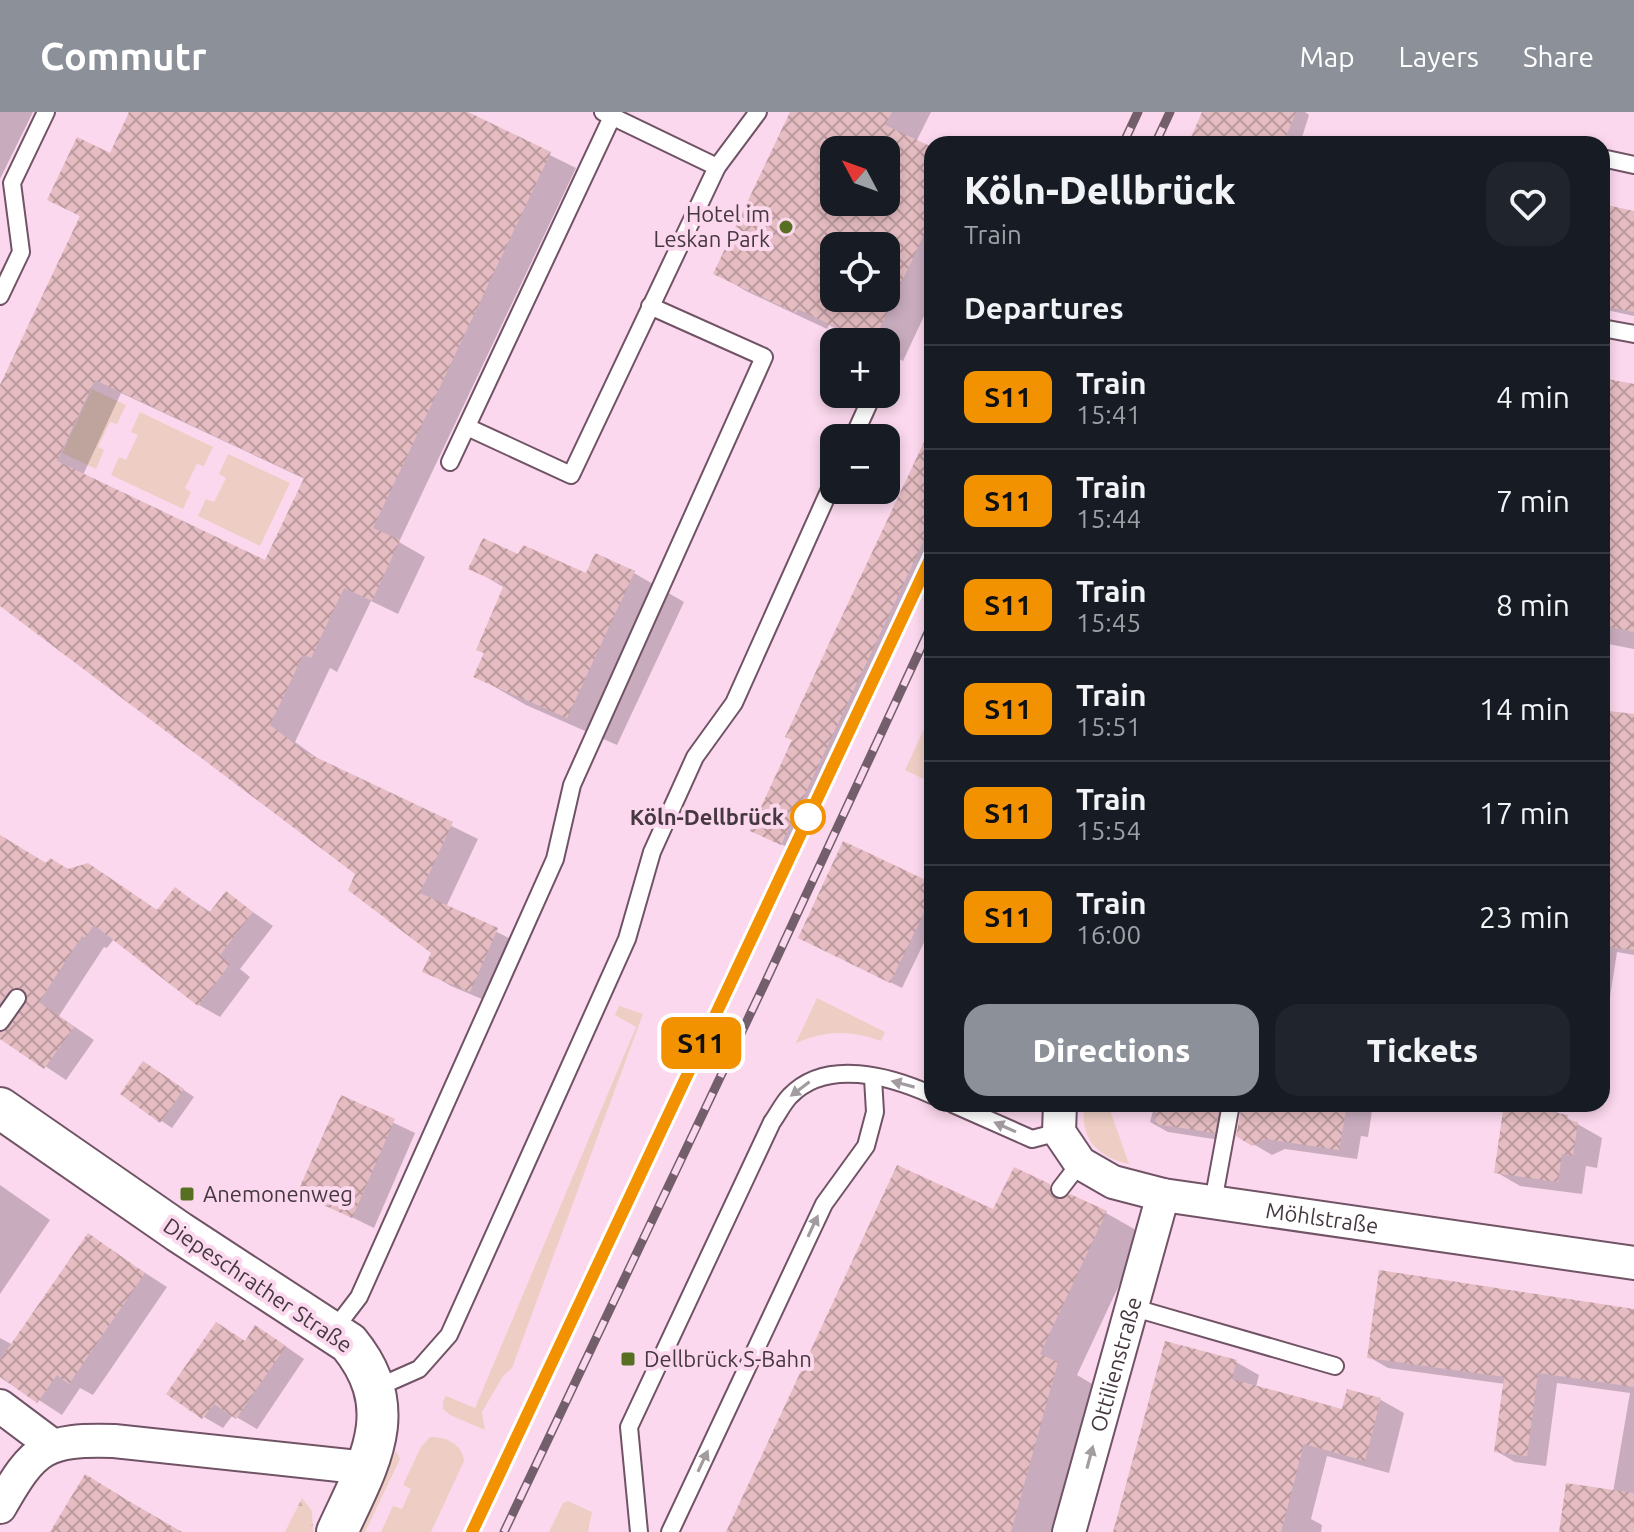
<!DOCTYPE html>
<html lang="en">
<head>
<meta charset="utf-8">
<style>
	:root { --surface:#171b24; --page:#20242c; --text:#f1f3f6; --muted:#9ea1a6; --line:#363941; --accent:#8c9099 }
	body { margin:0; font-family:Ubuntu,sans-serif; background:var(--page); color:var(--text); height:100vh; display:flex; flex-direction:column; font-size:30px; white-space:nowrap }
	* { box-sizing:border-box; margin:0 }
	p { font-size:26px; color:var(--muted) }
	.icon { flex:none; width:44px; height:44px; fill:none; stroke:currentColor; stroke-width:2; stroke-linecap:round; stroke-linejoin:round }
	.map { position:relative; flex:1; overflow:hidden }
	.sheet { position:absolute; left:924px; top:24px; width:686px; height:976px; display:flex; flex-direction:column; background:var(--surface); border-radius:24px; box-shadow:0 4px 12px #0003 }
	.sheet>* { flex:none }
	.badge { padding:0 16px; border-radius:12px; font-size:28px; line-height:52px }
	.needle { width:52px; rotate:311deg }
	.buttons { position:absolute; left:820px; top:24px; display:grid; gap:16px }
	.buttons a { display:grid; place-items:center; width:80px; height:80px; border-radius:16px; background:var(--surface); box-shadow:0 4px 12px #0003; font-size:40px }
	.map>.badge { position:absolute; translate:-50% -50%; box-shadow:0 0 0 4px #fff }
	h2 { padding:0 40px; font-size:30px; line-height:72px }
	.round { display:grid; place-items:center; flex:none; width:84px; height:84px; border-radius:24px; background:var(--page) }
	.summary { display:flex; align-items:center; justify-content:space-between; height:136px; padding:0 40px }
	h1 { font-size:38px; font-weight:800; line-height:60px }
	.button { display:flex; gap:16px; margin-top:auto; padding:16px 40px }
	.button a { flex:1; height:92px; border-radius:24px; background:var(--accent); color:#fff; font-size:32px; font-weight:800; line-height:92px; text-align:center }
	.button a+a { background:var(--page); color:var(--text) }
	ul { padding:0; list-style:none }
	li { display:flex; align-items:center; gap:24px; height:104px; padding:0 40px; border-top:2px solid var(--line) }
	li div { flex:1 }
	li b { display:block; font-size:30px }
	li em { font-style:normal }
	li .badge { min-width:88px; font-weight:700; text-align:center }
	header { display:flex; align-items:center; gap:48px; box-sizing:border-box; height:112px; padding:0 40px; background:var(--accent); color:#fff }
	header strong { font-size:38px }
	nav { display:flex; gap:44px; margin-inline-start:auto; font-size:28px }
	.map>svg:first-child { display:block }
</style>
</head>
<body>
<header>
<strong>Commutr</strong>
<nav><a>Map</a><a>Layers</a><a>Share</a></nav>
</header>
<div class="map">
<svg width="1634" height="1420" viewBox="0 0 1634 1420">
	<defs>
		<pattern id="forest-firs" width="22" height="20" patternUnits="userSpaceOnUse" patternTransform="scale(2)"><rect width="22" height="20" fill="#eecec4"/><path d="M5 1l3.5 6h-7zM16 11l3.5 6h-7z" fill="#cdb2aa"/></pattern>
		<pattern id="building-cross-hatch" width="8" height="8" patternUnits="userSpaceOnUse" patternTransform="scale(2)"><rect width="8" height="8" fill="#e4bcc1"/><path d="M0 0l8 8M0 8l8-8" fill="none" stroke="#bb9a9e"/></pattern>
	</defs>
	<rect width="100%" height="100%" fill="#fbd8ed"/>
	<g fill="#eecec4">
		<polygon points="92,277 126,293 117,312 110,310 98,335 104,338 96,357 62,341"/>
		<polygon points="140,300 213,335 204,354 197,352 185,376 191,380 183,397 111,363 119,345 126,348 138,323 131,320"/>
		<polygon points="228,342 290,371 260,434 198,404 206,387 214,390 226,366 219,362"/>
		<polygon points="932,600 932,671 905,658"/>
		<path d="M 817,886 L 885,920 L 881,929 C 850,918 827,918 796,931 Z"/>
		<polygon points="619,894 643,902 512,1256 503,1264 482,1300 485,1318 450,1303 443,1297 443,1289 446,1284 475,1296 636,915 615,903"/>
		<path d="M 1085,992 L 1094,992 L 1110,998 L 1129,1052 C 1098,1046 1078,1025 1085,992 Z"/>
		<path d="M 430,1325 C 446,1324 463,1333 464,1349 L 431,1420 L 381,1420 L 393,1394 L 402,1397 L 411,1377 L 403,1373 L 421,1335 Z"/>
		<polygon points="396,1339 400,1347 365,1420 357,1420"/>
		<polygon points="568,1389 592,1400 588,1420 549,1420 563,1391"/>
	</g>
	<polygon fill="url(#forest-firs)" points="302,1386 312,1399 313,1420 285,1420"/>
	<g fill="#0003" fill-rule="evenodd">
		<polygon points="0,0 33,0 0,67"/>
		<path d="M 132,0 L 463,0 L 576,56 L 399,430 L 425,445 L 398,502 L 371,489 L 337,560 L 330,556 L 295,630 L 324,651 L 478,727 L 446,795 L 523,833 L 496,893 L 451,874 L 425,859 L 434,840 L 358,762 L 0,492 L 0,278 L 82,105 L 50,87 L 111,43 ZM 121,281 L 305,367 L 266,450 L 83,363 Z"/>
		<path d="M 793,0 L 931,0 L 916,30 L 932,38 L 932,187 L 903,249 L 886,241 L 886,230 L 864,230 L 829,213 L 827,217 L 746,179 L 716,161 ZM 834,38 L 886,38 L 886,90 L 834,90 ZM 834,134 L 886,134 L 886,186 L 834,186 Z"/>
		<polygon points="1206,0 1305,0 1309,3 1300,32 1191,32"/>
		<polygon points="1602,94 1634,101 1634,204 1602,197"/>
		<polygon points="1602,268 1634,274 1634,537 1603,531 1602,535"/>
		<polygon points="932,347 932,441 793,738 764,724"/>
		<polygon points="596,444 634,461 684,490 617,633 526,593 476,564 486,541 505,476 471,456 519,445 587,463"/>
		<polygon points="1602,600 1634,604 1634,843 1617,840 1604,923 1602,923"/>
		<polygon points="0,725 47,754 69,759 88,753 158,799 175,777 212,801 227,782 273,814 240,857 250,865 220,905 199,893 114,827 107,836 104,835 59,904 94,928 66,968 0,924"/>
		<polygon points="932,773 932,814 902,876 812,832"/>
		<polygon points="155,958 194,985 172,1016 122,982"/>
		<polygon points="342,986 415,1021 374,1116 300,1080"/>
		<polygon points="1155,992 1373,992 1368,1025 1361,1024 1357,1047 1285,1037 1272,1043 1238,1023 1242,1001 1238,1000 1233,1030 1168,1020 1150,1010"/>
		<polygon points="1506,992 1546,994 1602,1026 1597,1056 1586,1054 1582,1082 1520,1074 1496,1060"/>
		<polygon points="0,1073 50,1108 0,1182"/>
		<polygon points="1049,1074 1106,1101 1143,1122 1077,1263 1094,1273 1053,1420 728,1420 994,1100"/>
		<polygon points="88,1124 167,1175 93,1283 80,1276 62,1303 0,1263 0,1226 13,1233"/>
		<polygon points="1634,1199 1634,1420 1561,1420 1613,1380 1630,1281 1557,1271 1546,1354 1515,1350 1496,1339 1505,1272 1388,1256 1369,1245"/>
		<polygon points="275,1227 304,1247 257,1317 233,1303 223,1316 204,1305 246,1231"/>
		<polygon points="1236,1250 1259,1263 1220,1420 1115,1420"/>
		<polygon points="1274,1280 1344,1299 1381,1288 1404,1301 1389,1361 1327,1344 1311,1407 1322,1413 1321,1420 1253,1420"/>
	</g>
	<g fill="url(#building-cross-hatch)" fill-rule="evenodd">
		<path d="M 129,0 L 468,0 L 551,40 L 373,416 L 400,428 L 372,489 L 344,476 L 311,546 L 303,543 L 270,613 L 307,641 L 453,710 L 420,781 L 498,816 L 470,880 L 422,860 L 431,841 L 348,778 L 355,762 L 0,494 L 0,273 L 80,104 L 47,88 L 77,25 L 110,41 ZM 95,268 L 304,366 L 265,448 L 57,349 Z"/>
		<path d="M 790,0 L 892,0 L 885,13 L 932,35 L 932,106 L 873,230 L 866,230 L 798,197 L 796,201 L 713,162 ZM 834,38 L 886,38 L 886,90 L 834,90 ZM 834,134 L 886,134 L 886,186 L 834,186 Z"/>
		<polygon points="1202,0 1296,0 1283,32 1188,32"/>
		<polygon points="1602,92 1634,99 1634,200 1602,194"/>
		<polygon points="1602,266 1634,272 1634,520 1602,513"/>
		<polygon points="932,313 932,411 781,733 750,719 792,628 785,625"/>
		<polygon points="483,426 518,442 523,433 586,461 595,441 635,459 567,606 473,565 484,541 476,538 504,473 468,457"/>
		<polygon points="1602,598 1634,602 1634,838 1602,834"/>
		<polygon points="0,723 46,751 50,746 68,757 88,751 157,798 175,775 209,801 226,779 253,800 220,843 230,852 198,894 94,813 85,826 82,824 39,890 74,915 44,957 0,927 0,921 9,916 28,886 24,878 17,875 9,879 0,891"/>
		<polygon points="843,729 932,771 932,784 890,871 798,826"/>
		<polygon points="143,949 184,977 160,1011 120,982"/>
		<polygon points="341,983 395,1007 352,1106 297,1081"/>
		<polygon points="1157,992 1220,992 1215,1021 1155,1012"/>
		<polygon points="1242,992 1347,992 1339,1038 1265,1027 1252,1034 1236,1024"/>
		<polygon points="1504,992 1547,992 1546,999 1568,1003 1567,1008 1578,1010 1573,1044 1562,1042 1558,1070 1494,1061"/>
		<polygon points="897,1053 993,1097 1014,1055 1050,1072 1050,1080 1054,1086 1063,1087 1070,1082 1107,1099 1040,1242 1058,1250 1011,1420 726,1420"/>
		<polygon points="88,1121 145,1161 69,1272 57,1263 37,1291 0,1265 0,1248"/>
		<polygon points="1379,1158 1634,1197 1634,1275 1538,1261 1527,1344 1494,1340 1504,1265 1367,1246"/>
		<polygon points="216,1210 245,1229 255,1213 286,1234 236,1307 214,1292 202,1307 166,1282"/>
		<polygon points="1165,1229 1237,1248 1232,1267 1342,1297 1347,1277 1381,1286 1365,1349 1304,1332 1281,1420 1113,1420"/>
		<polygon points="85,1362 127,1388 182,1420 50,1420"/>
		<polygon points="1566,1371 1634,1381 1634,1420 1559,1420"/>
	</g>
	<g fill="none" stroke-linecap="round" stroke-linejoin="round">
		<g stroke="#705365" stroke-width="20">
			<g id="service">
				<polyline points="603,0 717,55"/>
				<polyline points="1602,46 1634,53"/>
				<polyline points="0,184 21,140 12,71 46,0"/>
				<polyline points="1602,216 1634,222"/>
				<polyline points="467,315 571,363 717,55 758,0"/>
				<polyline points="853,326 873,282"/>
				<polyline points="450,350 612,5"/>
				<polyline points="0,910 17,886"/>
				<polyline points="953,992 1032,1027 1059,1020"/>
				<polyline points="1060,1077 1080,1051"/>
				<polyline points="1213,1090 1231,992"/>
				<polyline points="1131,1195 1335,1254"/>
				<polyline points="333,1219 359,1185 555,747 572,673 764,245 650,194"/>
				<polyline points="376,1276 419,1257 449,1223 627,827 652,740 695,645 734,591 834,368"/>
				<path d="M 639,1420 L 629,1315 L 772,1010 C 778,1002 783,991 790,984 C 826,946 890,964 932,983"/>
				<polyline points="670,1420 824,1092 866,1034 875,1000 873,966"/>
			</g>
		</g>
		<g stroke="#705365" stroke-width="36">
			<g id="minor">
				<path id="s1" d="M 1060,992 L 1059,1020 L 1080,1051 L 1113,1070 L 1163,1083 L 1634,1151"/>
				<polyline points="0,1294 52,1333"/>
				<path d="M 0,1395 C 34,1335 45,1327 114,1329 L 367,1356"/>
				<path id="s2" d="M 1069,1420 L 1163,1083"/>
			</g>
		</g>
		<g stroke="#705365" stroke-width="44">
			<path id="tertiary" d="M 0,996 L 179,1120 L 349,1231 C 404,1298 368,1352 337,1420"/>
		</g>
		<use href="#service" stroke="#fff" stroke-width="16"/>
		<use href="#minor" stroke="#fff" stroke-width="32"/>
		<use href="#tertiary" stroke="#fff" stroke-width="40"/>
		<g stroke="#725f6b" stroke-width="9">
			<g id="rail">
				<polyline points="1123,32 1138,0"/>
				<polyline points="1155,32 1170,0"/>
				<polyline points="472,1420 932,443"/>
				<polyline points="504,1420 765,871 932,512"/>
			</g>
		</g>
		<use href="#rail" stroke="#fbd8ed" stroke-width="6" stroke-dasharray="18" stroke-linecap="butt"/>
	</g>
	<defs><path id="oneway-solid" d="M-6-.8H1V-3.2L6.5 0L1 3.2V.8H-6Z" transform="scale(2)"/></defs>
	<g fill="#a29ca0">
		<use href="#oneway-solid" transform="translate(903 972) rotate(-165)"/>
		<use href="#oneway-solid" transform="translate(800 977) rotate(143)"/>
		<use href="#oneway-solid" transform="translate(1005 1015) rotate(-156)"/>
		<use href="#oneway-solid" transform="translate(813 1114) rotate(-65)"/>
		<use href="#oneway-solid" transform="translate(1090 1345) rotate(-75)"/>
		<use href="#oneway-solid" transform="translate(703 1349) rotate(-65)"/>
	</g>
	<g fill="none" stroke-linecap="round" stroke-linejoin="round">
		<g stroke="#fff" stroke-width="18">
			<polyline id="line" points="472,1420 932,443"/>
		</g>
		<use href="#line" stroke="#f39200" stroke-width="12"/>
	</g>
	<g fill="#566f20" stroke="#fbd8ed" stroke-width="3">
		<circle cx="786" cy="115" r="8"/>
		<rect x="179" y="1074" width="16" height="16" rx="4"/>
		<rect x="620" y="1239" width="16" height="16" rx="4"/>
	</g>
	<circle fill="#fff" stroke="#f39200" stroke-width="4" cx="808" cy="705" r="16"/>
	<g text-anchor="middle" stroke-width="8" stroke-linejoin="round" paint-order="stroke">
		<g font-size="22" fill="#463841" stroke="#fbd8ed" text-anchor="start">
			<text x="770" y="110" text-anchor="end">Hotel im<tspan x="770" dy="25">Leskan Park</tspan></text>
			<text x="203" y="1090">Anemonenweg</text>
			<text x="644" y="1255">Dellbrück S-Bahn</text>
		</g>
		<g font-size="22" font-weight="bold" fill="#463841" stroke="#fbd8ed" text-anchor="end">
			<text x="784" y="713">Köln-Dellbrück</text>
		</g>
		<g font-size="22" fill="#463841" stroke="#fbd8ed">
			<text dy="8" stroke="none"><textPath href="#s1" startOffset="316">Möhlstraße</textPath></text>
			<text transform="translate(258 1173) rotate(34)" y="8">Diepeschrather Straße</text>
			<text dy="8" stroke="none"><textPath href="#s2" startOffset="174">Ottilienstraße</textPath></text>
		</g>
	</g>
</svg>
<div class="buttons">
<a><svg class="needle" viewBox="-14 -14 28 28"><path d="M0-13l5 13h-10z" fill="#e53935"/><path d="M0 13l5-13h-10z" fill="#9ea1a6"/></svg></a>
<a><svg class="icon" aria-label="locate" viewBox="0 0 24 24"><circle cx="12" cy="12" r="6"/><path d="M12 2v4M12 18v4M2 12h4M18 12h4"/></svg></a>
<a>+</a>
<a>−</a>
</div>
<b class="badge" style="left:701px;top:931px;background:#f39200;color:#111">S11</b>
<section class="sheet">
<div class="summary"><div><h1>Köln-Dellbrück</h1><p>Train</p></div><a class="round"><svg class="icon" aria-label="heart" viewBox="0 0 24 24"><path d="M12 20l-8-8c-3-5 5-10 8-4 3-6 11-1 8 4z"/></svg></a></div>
<h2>Departures</h2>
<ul>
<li><span class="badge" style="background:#f39200;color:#111">S11</span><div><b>Train</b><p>15:41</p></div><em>4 min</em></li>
<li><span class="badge" style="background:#f39200;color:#111">S11</span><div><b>Train</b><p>15:44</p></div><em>7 min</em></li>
<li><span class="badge" style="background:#f39200;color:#111">S11</span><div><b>Train</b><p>15:45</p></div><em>8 min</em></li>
<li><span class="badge" style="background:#f39200;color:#111">S11</span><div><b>Train</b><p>15:51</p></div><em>14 min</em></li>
<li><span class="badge" style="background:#f39200;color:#111">S11</span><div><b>Train</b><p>15:54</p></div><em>17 min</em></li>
<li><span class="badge" style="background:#f39200;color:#111">S11</span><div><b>Train</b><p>16:00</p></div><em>23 min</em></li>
</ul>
<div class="button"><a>Directions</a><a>Tickets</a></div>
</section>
</div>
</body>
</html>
